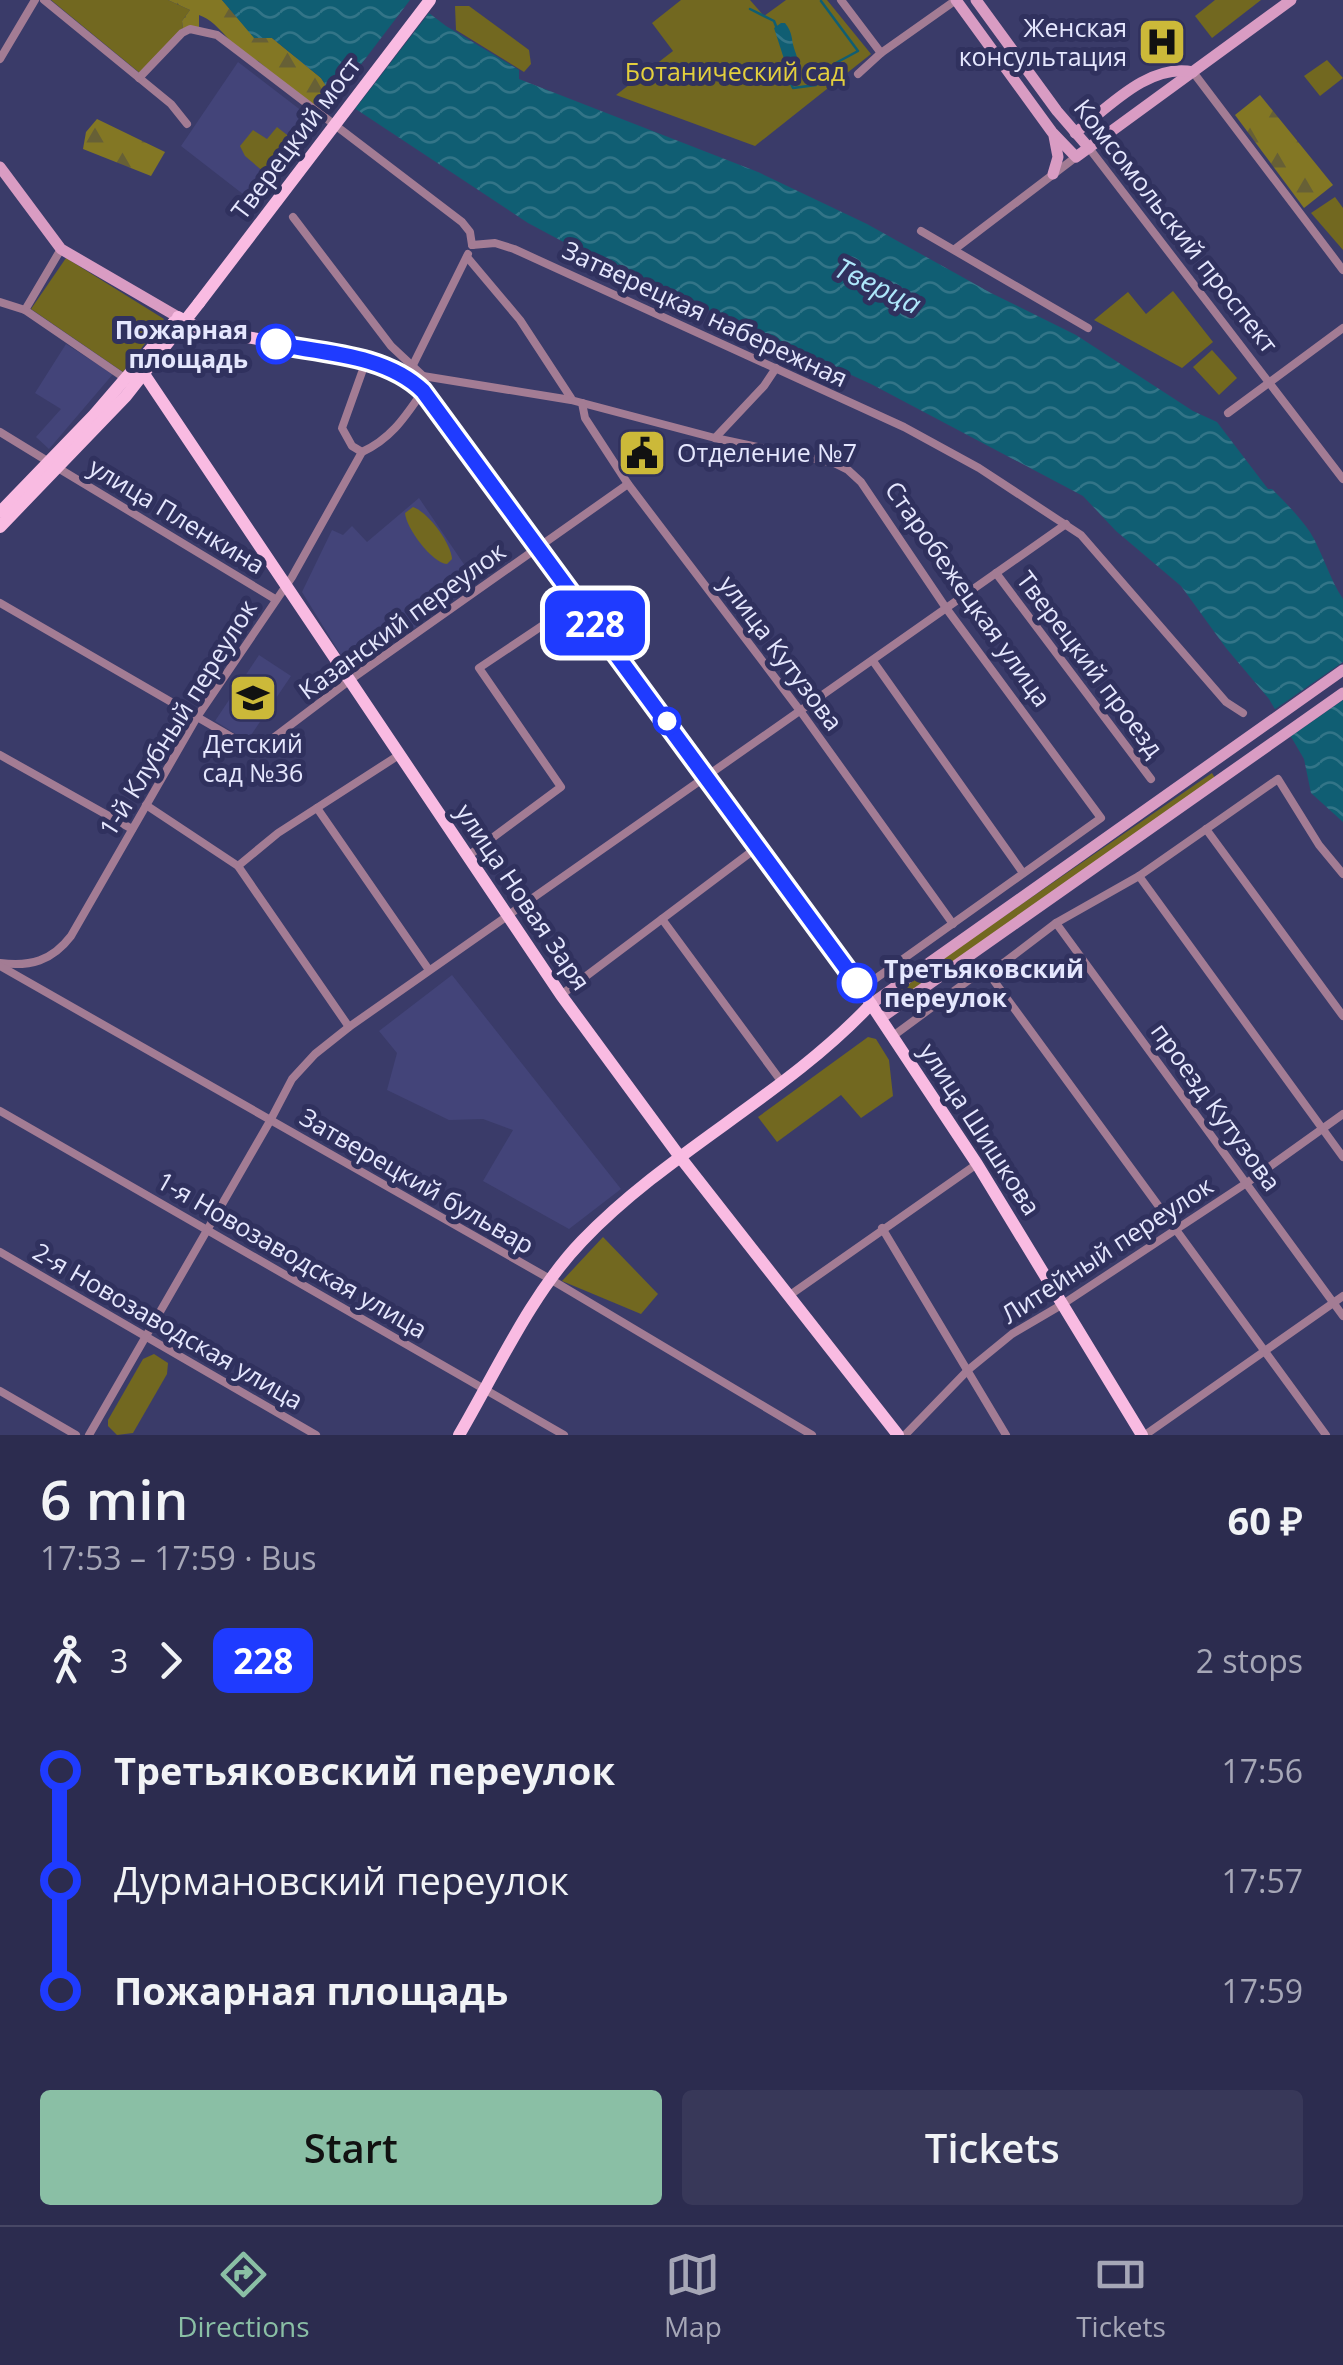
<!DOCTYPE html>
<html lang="en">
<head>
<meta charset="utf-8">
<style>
	:root { --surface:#2c2c4f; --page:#383859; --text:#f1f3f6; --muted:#a6a7b7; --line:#484866; --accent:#8abfa5 }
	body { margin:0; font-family:"Open Sans",sans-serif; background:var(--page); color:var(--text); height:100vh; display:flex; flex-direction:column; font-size:38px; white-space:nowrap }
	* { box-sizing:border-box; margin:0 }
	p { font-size:32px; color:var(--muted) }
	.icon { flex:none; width:55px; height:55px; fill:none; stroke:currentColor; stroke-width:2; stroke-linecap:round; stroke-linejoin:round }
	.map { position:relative; height:1435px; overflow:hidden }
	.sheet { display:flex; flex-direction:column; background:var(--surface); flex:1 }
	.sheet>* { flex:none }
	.badge { padding:0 20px; border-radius:15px; font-size:35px; line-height:65px }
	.map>.badge { position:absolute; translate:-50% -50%; box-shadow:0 0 0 5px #fff }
	.legs { display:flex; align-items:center; gap:15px; height:110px; padding:0 40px; font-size:32px }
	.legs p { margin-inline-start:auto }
	.summary { display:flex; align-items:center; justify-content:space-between; height:170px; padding:0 40px }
	h1 { font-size:55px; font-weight:600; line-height:75px }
	.button { display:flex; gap:20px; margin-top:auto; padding:20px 40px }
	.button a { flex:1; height:115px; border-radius:10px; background:var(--accent); color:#111; font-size:40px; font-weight:600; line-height:115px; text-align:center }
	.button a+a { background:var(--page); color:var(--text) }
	ul { padding:0 40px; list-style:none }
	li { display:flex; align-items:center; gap:35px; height:110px; font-size:38px }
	li i { display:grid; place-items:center; width:15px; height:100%; margin:0 12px; background:currentColor }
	li i::after { content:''; width:25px; height:25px; margin:-12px; border:8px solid; border-radius:50%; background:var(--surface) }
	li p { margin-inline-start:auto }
	li:first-child i { background:linear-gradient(#0000 50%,currentColor 0) }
	li:last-child i { background:linear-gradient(currentColor 50%,#0000 0) }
	.tab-bar { display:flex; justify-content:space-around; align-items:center; height:140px; border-top:2px solid var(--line); background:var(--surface); font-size:28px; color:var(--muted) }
	.tab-bar a { display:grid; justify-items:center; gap:5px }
	.tab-bar .selected { color:var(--accent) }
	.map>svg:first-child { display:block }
</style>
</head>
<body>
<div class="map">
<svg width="1343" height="1435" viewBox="0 0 1343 1435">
	<defs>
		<pattern id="forest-firs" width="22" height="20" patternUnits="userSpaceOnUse" patternTransform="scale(2.5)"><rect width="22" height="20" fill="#837724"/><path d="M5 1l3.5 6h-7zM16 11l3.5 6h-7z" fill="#676036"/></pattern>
		<pattern id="water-waves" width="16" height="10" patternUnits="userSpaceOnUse" patternTransform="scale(2.5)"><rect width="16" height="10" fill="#105e73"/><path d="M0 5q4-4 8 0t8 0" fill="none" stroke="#337588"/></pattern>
	</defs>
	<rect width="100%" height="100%" fill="#3a3b69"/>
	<g fill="#434479">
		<polygon points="238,62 311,118 248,198 181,146"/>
		<polygon points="66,344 113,374 49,449 36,437 61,409 35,393"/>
		<polygon points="419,498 476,582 352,673 302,592 332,530 343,535 352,526 367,542"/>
		<polygon points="259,655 291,676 247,741 215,721"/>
		<polygon points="452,975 621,1189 569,1229 483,1181 513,1130 483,1119 449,1120 387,1090 397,1053 379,1031"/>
	</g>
	<g fill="#726820">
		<polygon points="51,0 168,0 190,10 182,21 183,29 141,74"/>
		<polygon points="681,0 750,0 764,16 786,0 827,0 871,54 755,146 616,95 673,51 652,23"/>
		<polygon points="1215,0 1261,0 1212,38 1195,16"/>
		<polygon points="455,6 469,6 529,50 531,64 524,72 456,30"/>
		<polygon points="1327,60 1343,78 1320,96 1304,76"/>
		<polygon points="277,127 291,138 265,173 245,156 240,146 253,130 267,139"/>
		<polygon points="1335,197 1343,208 1343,250 1311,213"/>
		<polygon points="66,258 164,319 123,372 31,309"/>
		<polygon points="1173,291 1213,342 1182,368 1094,320 1128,292 1146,314"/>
		<polygon points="1212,350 1237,378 1219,395 1193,367"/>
		<path d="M 413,507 C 428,512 451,543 452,559 L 447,564 C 432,563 406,528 405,513 Z"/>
		<polygon points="1212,773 1215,778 889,1007 884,999"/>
		<polygon points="868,1037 876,1039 889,1060 893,1096 861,1118 841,1095 777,1142 758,1117"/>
		<polygon points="603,1237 658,1294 641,1314 562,1281"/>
		<polygon points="154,1354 168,1363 167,1374 133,1433 117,1435 108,1426 108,1420 143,1359"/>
	</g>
	<g fill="url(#forest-firs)">
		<path d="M 168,0 L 222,0 L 254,37 L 272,38 L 321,78 L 330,92 L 321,109 L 314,108 L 258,61 C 233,53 222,23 199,15 L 199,29 L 183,29 L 182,21 L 190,10 Z"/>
		<polygon points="1260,95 1333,185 1304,208 1235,115"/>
		<polygon points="97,119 165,152 151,176 83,149 86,132"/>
	</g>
	<g fill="url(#water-waves)">
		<path d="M 222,0 L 412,0 L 446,26 L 519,70 L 519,79 L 758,172 L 867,224 L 991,293 L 1076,335 L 1193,411 L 1217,422 L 1268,489 L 1272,489 C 1285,502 1299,516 1310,532 C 1323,553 1329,578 1343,599 L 1343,822 L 1311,793 L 1304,759 L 1269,699 L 1226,648 L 1181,586 L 1116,531 L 1083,496 L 871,384 L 586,254 L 528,223 L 330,92 L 321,78 L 272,38 L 254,38 Z"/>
		<path d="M 781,23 L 785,23 C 793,33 791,38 794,48 C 799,63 801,65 791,80 L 781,79 L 784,59 L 774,28 Z"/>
	</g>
	<g fill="#3a3b69">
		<polygon points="410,0 420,0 432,9 352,113 334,100"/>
		<polygon points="1343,662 1343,700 1287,739 1271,712"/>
	</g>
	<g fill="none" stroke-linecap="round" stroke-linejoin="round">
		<g stroke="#105e73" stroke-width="2.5">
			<polyline points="750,9 774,21 776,26"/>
			<polyline points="789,80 793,88 816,85 834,64 858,51 821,1"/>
		</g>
		<g stroke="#a37c94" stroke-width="8">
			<polyline points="44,0 171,104 187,124"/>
			<polyline points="841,0 881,53"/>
			<polyline points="0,59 35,0"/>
			<polyline points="1193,72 1343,270"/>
			<polyline points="858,74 881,53 956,0"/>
			<polyline points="139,78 182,33 190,29 217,35 462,222 470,232 472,245"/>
			<polyline points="1089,148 1343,479"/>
			<polyline points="293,217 391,346 423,376"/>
			<polyline points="921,231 1088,328"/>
			<polyline points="472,245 495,243 514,249 904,427 979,468 1081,535 1226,702 1243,713"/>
			<polyline points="955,249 1076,157"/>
			<polyline points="467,257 520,320 571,398"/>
			<polyline points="0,302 25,310 126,379"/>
			<polyline points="25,310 61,249"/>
			<polyline points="410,371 468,254"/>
			<polyline points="411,381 423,376 571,400 715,438 834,463 848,470 861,482 946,608 1101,818 861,989"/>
			<polyline points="582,403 585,418 628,484 801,712 953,924"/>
			<polyline points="1228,413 1343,328"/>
			<polyline points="0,432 49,462"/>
			<polyline points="715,438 764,386 776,368"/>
			<polyline points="362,452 352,446 342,428 366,361"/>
			<polyline points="58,468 275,599"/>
			<polyline points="996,573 1151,779"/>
			<polyline points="0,603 256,751 350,680 628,484"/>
			<polyline points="873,661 1023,873"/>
			<polyline points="0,755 132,829"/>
			<polyline points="146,805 238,866 349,1027"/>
			<polyline points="317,808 429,970"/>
			<polyline points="1206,829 1343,1016"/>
			<polyline points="468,856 561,787 479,668 579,601"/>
			<polyline points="238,866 278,833 399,755"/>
			<polyline points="1139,876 1343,1157"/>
			<polyline points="662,919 781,1081"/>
			<polyline points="1056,923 1343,1316"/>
			<path d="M 0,963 C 30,967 52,961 71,936 L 197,717 L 292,577 L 362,452 C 391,439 405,417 423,391"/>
			<polyline points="0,966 550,1279 812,1435"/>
			<polyline points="989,974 1326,1435"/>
			<polyline points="561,995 759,846"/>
			<polyline points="893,1036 973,977 989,974 1056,923 1139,876 1278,779 1319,845 1343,874"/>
			<polyline points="0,1111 564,1435"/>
			<polyline points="882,1228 1006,1435"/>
			<polyline points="0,1252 316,1435"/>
			<polyline points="790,1295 977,1164"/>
			<polyline points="0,1391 76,1435"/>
			<polyline points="89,1435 270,1121 292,1079 315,1054 349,1027 1066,524"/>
			<polyline points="905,1435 968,1370 1012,1334 1063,1304 1248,1182 1343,1114"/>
			<polyline points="1145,1435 1343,1296"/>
		</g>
		<g stroke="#d99cc3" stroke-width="11">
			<polyline points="956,0 1052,132 1076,157 1291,0"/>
			<polyline points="976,0 1057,111 1089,148"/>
			<path d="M 1075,133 C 1108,108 1148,63 1193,72"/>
			<polyline points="0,167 61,249 178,317"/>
			<polyline points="1053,174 1058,157 1054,136"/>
			<polyline points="871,1004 1343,670"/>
			<polyline points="881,1018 1343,693"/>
		</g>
		<g stroke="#f9bbe2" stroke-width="12">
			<path d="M 178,317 L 200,329 C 256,340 385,354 423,391 L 865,995 L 977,1164 L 1142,1435"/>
			<polyline points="138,365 561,995 680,1157 898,1435"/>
			<polyline points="0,512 94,415 174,322"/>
			<polyline points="0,527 126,396 199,303"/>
			<path d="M 459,1435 C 496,1372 531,1294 582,1241 C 668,1151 786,1095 871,1004"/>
		</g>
		<polyline stroke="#f9bbe2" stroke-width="12" points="199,303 430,0"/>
	</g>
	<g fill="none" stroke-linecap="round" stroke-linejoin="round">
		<g stroke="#fff" stroke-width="22">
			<path id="line-1" d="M 276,344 C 324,353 386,355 423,391 L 857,983"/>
		</g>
		<use href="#line-1" stroke="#1f3bff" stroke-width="15"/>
	</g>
	<defs>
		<g id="hospital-square" transform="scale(2.5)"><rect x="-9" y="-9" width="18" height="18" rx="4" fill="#ccb939" stroke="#30315e"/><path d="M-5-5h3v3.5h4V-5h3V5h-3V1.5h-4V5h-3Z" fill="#111"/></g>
		<g id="civic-square" transform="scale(2.5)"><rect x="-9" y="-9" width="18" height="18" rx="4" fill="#ccb939" stroke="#30315e"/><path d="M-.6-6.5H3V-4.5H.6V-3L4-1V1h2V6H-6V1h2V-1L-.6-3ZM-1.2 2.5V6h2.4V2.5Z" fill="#111"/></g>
		<g id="school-square" transform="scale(2.5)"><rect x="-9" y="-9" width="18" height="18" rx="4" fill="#ccb939" stroke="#30315e"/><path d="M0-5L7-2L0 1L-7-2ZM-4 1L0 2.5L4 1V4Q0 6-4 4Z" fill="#111"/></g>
	</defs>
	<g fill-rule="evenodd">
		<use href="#hospital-square" x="1162" y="42"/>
		<use href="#civic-square" x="642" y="453"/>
		<use href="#school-square" x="253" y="698"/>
	</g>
	<g fill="#fff" stroke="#1f3bff" stroke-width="5">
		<circle cx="276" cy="344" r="18"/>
		<circle cx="667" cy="721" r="12"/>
		<circle cx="857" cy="983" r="18"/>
	</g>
	<g text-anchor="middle" stroke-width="10" stroke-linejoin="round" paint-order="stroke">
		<g font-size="25" fill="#e5e7fe" stroke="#30315e" text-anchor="end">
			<text x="1127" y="37">Женская<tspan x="1127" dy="29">консультация</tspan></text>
			<text x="677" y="462" text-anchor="start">Отделение №7</text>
			<text x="253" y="753" text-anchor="middle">Детский<tspan x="253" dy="29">сад №36</tspan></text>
		</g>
		<g font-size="25" fill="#e3cf3d" stroke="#30315e">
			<text x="735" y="81">Ботанический сад</text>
		</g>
		<g font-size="25" fill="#e5e7fe" stroke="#30315e">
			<text transform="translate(296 138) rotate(-53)" y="9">Тверецкий мост</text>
			<text transform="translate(1176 226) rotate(52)" y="9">Комсомольский проспект</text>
			<text transform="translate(705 314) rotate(25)" y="9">Затверецкая набережная</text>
			<text transform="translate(177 516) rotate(31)" y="9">улица Пленкина</text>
			<text transform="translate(968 594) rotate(55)" y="9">Старобежецкая улица</text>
			<text transform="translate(402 621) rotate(-36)" y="9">Казанский переулок</text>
			<text transform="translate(781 653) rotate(53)" y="9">улица Кутузова</text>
			<text transform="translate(1090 664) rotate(53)" y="9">Тверецкий проезд</text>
			<text transform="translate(178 718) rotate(-58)" y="9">1-й Клубный переулок</text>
			<text transform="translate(523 897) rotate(56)" y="9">улица Новая Заря</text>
			<text transform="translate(1216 1107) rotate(54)" y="9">проезд Кутузова</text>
			<text transform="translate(980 1129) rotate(57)" y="9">улица Шишкова</text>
			<text transform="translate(417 1181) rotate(30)" y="9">Затверецкий бульвар</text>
			<text transform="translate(1107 1250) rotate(-33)" y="9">Литейный переулок</text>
			<text transform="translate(292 1255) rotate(30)" y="9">1-я Новозаводская улица</text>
			<text transform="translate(168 1326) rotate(30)" y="9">2-я Новозаводская улица</text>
		</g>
		<g font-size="25" font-weight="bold" fill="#e5e7fe" stroke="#30315e" text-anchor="end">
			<text x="248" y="339">Пожарная<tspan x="248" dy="29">площадь</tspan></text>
			<text x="884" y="978" text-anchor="start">Третьяковский<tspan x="884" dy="29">переулок</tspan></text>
		</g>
		<g font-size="28" font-style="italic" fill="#aee7fa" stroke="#30315e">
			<text transform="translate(878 286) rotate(26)" y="10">Тверца</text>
		</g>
	</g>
</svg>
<b class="badge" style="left:595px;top:623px;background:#1f3bff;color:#fff">228</b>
</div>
<section class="sheet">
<div class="summary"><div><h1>6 min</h1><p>17:53 – 17:59 · Bus</p></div><b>60 ₽</b></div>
<div class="legs"><svg class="icon" aria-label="walk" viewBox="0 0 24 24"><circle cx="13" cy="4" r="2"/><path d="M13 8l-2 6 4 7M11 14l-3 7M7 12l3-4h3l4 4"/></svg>3<svg class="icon" aria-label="forward" viewBox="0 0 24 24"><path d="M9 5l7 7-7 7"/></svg><b class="badge" style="background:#1f3bff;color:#fff">228</b><p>2 stops</p></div>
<ul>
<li><i style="color:#1f3bff"></i><b>Третьяковский переулок</b><p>17:56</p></li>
<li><i style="color:#1f3bff"></i><span>Дурмановский переулок</span><p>17:57</p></li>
<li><i style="color:#1f3bff"></i><b>Пожарная площадь</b><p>17:59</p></li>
</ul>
<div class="button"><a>Start</a><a>Tickets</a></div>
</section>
<nav class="tab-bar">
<a class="selected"><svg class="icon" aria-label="directions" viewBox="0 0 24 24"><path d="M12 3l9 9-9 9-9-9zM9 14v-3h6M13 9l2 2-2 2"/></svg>Directions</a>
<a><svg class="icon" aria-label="map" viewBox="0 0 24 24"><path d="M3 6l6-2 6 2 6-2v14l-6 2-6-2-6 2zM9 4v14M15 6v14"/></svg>Map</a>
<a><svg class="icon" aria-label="tickets" viewBox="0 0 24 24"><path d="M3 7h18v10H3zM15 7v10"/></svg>Tickets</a>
</nav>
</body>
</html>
